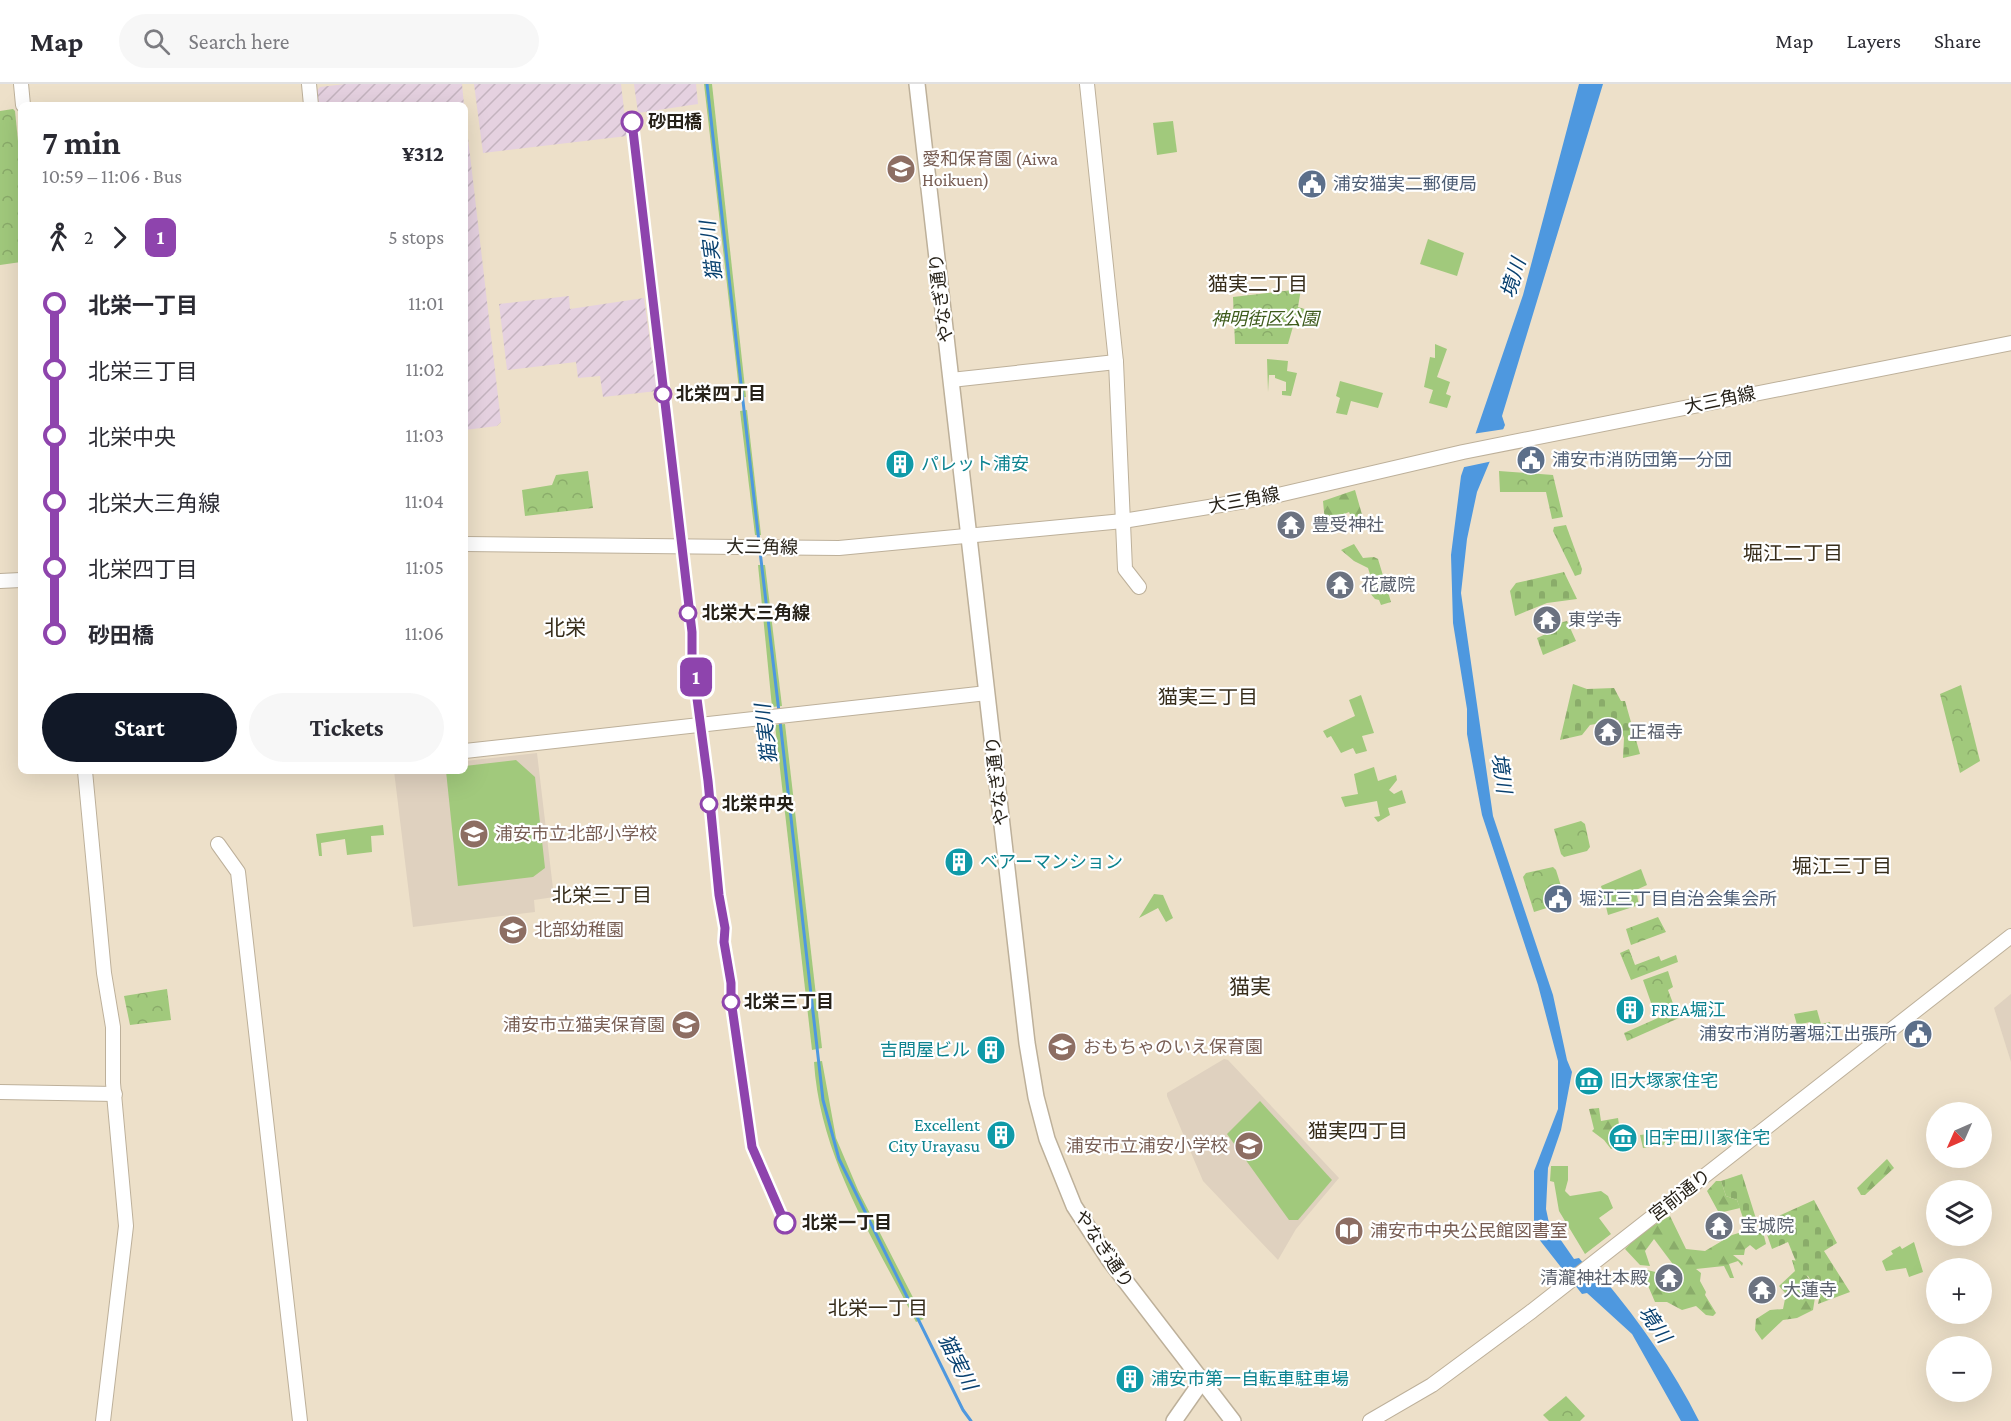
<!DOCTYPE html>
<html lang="en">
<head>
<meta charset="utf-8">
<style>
	:root { --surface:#fff; --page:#f7f7f7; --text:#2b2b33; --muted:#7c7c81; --line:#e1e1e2; --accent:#111827 }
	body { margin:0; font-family:"Crimson Pro","Noto Sans JP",serif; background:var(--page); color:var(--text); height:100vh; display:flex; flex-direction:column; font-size:22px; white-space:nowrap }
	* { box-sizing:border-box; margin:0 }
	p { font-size:20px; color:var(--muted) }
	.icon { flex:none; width:33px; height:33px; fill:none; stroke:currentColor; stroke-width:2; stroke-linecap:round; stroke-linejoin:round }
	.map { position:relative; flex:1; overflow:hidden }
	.panel { position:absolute; left:18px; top:18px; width:450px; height:672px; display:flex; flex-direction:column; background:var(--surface); border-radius:9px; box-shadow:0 6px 24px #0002 }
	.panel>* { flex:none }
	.badge { padding:0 12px; border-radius:9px; font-size:21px; line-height:39px }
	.needle { width:39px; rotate:225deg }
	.controls { position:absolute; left:1926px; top:1018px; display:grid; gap:12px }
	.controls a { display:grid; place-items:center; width:66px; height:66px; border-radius:50%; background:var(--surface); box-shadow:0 6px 24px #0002; font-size:30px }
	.map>.badge { position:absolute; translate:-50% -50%; box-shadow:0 0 0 3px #fff }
	.legs { display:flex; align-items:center; gap:9px; height:66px; padding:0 24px; font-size:20px }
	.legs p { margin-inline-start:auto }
	.head { display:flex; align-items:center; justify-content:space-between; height:102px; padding:0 24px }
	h1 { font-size:33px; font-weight:700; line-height:45px }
	.button { display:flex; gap:12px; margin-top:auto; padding:12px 24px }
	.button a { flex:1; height:69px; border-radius:36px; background:var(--accent); color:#fff; font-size:24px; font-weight:700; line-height:69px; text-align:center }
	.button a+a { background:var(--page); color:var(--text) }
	ul { padding:0 24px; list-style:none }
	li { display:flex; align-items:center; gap:21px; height:66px; font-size:22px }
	li i { display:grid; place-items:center; width:9px; height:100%; margin:0 8px; background:currentColor }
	li i::after { content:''; width:15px; height:15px; margin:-8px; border:4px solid; border-radius:50%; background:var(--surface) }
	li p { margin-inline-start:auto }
	li:first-child i { background:linear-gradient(#0000 50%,currentColor 0) }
	li:last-child i { background:linear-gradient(currentColor 50%,#0000 0) }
	header { display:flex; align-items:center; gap:36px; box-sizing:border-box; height:84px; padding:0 30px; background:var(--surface); border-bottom:2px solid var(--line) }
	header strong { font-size:28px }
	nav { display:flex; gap:33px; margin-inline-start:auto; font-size:21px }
	.search { width:420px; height:54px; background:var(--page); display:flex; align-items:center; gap:15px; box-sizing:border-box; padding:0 21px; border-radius:33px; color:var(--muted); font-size:22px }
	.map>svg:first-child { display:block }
</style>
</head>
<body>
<header>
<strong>Map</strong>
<div class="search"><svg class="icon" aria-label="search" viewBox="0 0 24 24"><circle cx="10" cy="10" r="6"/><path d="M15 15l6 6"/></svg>Search here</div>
<nav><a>Map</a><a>Layers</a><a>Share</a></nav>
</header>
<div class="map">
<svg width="2011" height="1337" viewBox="0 0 2011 1337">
	<defs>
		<pattern id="industrial-furrows" width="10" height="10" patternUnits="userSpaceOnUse" patternTransform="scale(1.5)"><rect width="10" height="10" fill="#e5d1e0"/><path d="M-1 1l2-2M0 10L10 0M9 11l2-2" fill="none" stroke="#c4b3bf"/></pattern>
		<pattern id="forest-firs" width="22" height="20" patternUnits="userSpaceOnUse" patternTransform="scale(1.5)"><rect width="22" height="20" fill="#a1c97c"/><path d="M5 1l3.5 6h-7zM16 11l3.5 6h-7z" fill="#8aac6a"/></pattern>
		<pattern id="cemetery-stones" width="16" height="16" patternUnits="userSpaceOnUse" patternTransform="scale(1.5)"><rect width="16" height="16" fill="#a1c97c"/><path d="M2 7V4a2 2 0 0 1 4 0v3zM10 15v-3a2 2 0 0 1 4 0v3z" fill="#8aac6a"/></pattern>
		<pattern id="park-crowns" width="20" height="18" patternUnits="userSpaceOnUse" patternTransform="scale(1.5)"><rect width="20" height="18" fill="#a1c97c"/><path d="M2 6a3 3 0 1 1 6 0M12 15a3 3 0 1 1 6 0" fill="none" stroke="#8aac6a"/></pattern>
	</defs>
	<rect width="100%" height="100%" fill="#ede0c9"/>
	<g fill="url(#industrial-furrows)">
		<polygon points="345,0 462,0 464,21 318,21 316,8 320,3"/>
		<polygon points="474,0 621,0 627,52 483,69"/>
		<polygon points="634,0 696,0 698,20 638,29"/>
		<polygon points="465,28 501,338 497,342 465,346"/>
		<polygon points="569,212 570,225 644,214 657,307 603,313 600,292 578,294 576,278 507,286 499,220"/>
	</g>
	<g fill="#dfd1bf">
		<polygon points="537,669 554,813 534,816 535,828 413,843 394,687 465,687 465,677"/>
		<polygon points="2011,910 2011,978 1994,924"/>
		<polygon points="1224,975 1228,976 1339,1094 1296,1145 1278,1176 1203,1097 1167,1012 1167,1009"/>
	</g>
	<g fill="#a1c97c">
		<polygon points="704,0 712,0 746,313 740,314"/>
		<polygon points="1173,37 1177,68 1157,71 1153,39"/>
		<polygon points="1428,155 1464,169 1457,192 1420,180"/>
		<polygon points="1435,260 1447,265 1437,293 1450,298 1446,310 1451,312 1447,324 1429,319 1433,306 1424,303 1430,273 1435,274"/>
		<polygon points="1267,275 1288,277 1287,287 1297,289 1291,312 1282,311 1282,307 1286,307 1286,298 1275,294 1275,291 1269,291 1268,308"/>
		<polygon points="1340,297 1383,309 1378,324 1351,317 1347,331 1336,329 1340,314 1336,312"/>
		<polygon points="747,326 761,451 755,451 740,327"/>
		<polygon points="758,481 765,481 782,622 772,623"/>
		<polygon points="1361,611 1374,649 1362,652 1367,667 1356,670 1353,664 1341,669 1331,652 1327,654 1323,647 1355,632 1349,616"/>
		<polygon points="785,640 822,964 812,966 775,641"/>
		<polygon points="516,676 535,693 545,784 533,793 458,802 446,687 465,687 465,682"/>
		<polygon points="1374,683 1378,697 1396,691 1397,696 1389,706 1394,710 1402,706 1406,719 1388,724 1390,731 1378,738 1374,733 1380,732 1377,717 1345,723 1341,713 1358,710 1354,690"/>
		<polygon points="383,741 384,751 371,752 372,768 347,771 345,755 321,759 322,772 319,772 316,750"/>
		<polygon points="1641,785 1647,801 1636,806 1639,821 1608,831 1601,802"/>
		<polygon points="1154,810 1163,811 1173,834 1166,838 1158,824 1139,834"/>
		<polygon points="1817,926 1821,940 1830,938 1832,951 1822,954 1819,942 1812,944 1810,938 1797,941 1794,930"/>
		<path d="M 822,977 L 836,1054 L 858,1106 L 924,1235 L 916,1238 C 874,1155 820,1074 814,978 Z"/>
		<polygon points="1260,1017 1332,1096 1298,1136 1289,1136 1227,1050"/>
		<polygon points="1551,1082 1568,1082 1568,1096 1565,1107 1570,1112 1601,1107 1608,1112 1613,1124 1599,1134 1611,1150 1585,1170 1559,1127 1554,1098 1550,1097"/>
		<polygon points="1914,1158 1923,1188 1909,1193 1906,1184 1886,1187 1882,1177 1893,1170 1891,1167 1900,1162 1902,1165"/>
	</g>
	<g fill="url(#forest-firs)">
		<polygon points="1355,406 1365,441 1356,444 1349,428 1325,438 1323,417"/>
		<polygon points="1354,460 1363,474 1374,473 1378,475 1391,518 1381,521 1379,516 1375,515 1369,508 1374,503 1368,484 1354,477 1341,466"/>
		<polygon points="1599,1024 1601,1037 1618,1034 1620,1047 1613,1049 1614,1064 1611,1065 1604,1056 1592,1047 1594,1045 1589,1025"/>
		<polygon points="1672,1047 1675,1059 1643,1064 1640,1051"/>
		<polygon points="1887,1075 1894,1084 1865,1111 1861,1111 1857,1104"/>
		<polygon points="1716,1097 1721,1097 1726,1112 1737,1116 1740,1124 1719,1129 1707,1107"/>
		<polygon points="1670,1132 1686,1165 1705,1167 1732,1151 1755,1144 1763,1148 1766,1160 1756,1166 1750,1161 1745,1165 1744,1171 1733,1171 1743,1179 1742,1182 1738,1177 1729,1180 1734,1194 1730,1194 1724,1182 1696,1185 1701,1189 1700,1197 1706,1208 1705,1211 1716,1229 1713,1232 1706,1231 1696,1222 1682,1226 1667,1218 1655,1218 1646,1197 1647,1186 1664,1190 1670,1187 1672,1179 1654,1155 1645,1167 1650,1182 1640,1181 1625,1165 1642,1148"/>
		<polygon points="1792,1176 1798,1177 1816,1207 1813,1226 1797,1234 1783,1236 1762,1256 1755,1246 1756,1235 1770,1226 1783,1225 1786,1210 1779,1202 1795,1187"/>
	</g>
	<g fill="url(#cemetery-stones)">
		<polygon points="1564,488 1577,515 1547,519 1515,532 1510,507 1516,499"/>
		<polygon points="1567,537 1576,557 1543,571 1537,554 1559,544 1559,539"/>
		<polygon points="1573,600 1587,605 1614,604 1621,617 1625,617 1640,670 1623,674 1624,654 1618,636 1590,641 1582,651 1560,656"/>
		<polygon points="1742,1090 1758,1141 1747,1146 1737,1116 1726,1112 1721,1097"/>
		<polygon points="1814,1116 1837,1159 1824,1167 1850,1208 1818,1220 1820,1211 1808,1192 1801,1190 1788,1158 1772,1165 1763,1139"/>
	</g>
	<g fill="url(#park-crowns)">
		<polygon points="13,25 15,27 21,87 21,178 0,181 0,27"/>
		<polygon points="1301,205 1298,223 1314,228 1311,236 1296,232 1288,260 1235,260 1233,213"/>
		<polygon points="588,387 593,424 525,432 522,406 552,401 556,391"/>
		<polygon points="1499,387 1553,391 1563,433 1552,435 1546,408 1500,408"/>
		<polygon points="1566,441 1582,485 1581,490 1575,492 1553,447 1554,443"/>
		<polygon points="1961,601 1980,677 1960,689 1940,610"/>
		<polygon points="1581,737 1585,740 1590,763 1587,767 1564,773 1561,770 1554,745"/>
		<polygon points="1553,783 1556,786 1566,818 1534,828 1523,793 1526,789"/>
		<polygon points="1658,833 1666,848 1631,861 1626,845"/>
		<polygon points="1629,865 1635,881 1659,872 1661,877 1676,871 1678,878 1631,896 1620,869"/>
		<polygon points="1668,887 1673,903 1668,906 1674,922 1655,930 1643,896"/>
		<polygon points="167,905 171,936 130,941 124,912"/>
		<polygon points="1676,926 1679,934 1627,957 1624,949"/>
		<polygon points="1566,1312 1585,1332 1580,1337 1549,1337 1543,1331"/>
	</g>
	<path fill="#4e98df" d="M 1579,0 L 1603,0 L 1502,332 L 1505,341 L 1477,408 L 1467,455 L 1461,509 L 1493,732 L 1553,911 L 1567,976 L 1572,988 L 1561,1046 L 1548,1084 L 1546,1125 L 1549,1139 L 1574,1175 L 1579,1174 L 1596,1194 L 1604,1195 C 1641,1240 1673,1285 1699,1337 L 1681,1337 L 1632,1250 L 1587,1209 L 1582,1210 L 1531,1145 L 1534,1142 L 1534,1087 L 1558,1025 L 1558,977 L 1538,901 L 1482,731 L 1467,650 L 1467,625 L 1453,539 L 1451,471 L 1461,392 L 1523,211 Z"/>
	<polygon fill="#ede0c9" points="1505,345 1493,377 1460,384 1472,350"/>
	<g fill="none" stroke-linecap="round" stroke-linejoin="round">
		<g stroke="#4e98df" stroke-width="3">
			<polyline points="707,0 759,458"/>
			<polyline points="760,467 779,628"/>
			<polyline points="780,637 823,1016 839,1075 963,1326 971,1337"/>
		</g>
		<g stroke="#bdb09a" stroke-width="16">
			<g id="tertiary">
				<polyline points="21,0 23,21"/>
				<polyline points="309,0 311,21"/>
				<polyline points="1087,0 1116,278 1125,485 1139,503"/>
				<polyline points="951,296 1116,278"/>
				<polyline points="465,460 839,464 1123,437 1270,413 1463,368 2011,259"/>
				<polyline points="0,497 21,496"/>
				<polyline points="465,667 987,609"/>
				<polyline points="85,687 104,889 113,943 113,999 126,1142 103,1337"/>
				<polyline points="218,760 238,788 300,1337"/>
				<polyline points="0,1008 115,1010"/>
				<polyline points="1370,1337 1432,1301 1532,1227 2011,852"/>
			</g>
		</g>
		<g stroke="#bdb09a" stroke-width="18">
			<g id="secondary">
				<polyline points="917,0 1027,959 1036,1013 1047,1055 1074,1122 1110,1177 1233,1337"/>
				<polyline points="1174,1337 1202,1297"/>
			</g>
		</g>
		<use href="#tertiary" stroke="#fff" stroke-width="14"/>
		<use href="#secondary" stroke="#fff" stroke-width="15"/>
	</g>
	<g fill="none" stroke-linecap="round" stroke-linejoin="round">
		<g stroke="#fff" stroke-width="14">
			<polyline id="line-1" points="632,38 692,548 692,577 708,697 719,811 725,844 724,858 731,899 731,916 752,1063 785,1139"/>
		</g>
		<use href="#line-1" stroke="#8e44ad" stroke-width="9"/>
	</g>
	<defs>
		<g id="school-disc" transform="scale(1.5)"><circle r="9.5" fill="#8d6e63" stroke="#fff"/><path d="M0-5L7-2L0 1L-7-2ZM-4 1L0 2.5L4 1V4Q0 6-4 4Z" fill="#fff"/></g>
		<g id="civic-disc" transform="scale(1.5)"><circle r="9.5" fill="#5c6f8a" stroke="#fff"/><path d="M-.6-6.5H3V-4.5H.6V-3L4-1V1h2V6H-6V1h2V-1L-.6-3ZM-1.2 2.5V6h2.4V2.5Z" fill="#fff"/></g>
		<g id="building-disc" transform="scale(1.5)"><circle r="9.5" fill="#0f9aa8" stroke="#fff"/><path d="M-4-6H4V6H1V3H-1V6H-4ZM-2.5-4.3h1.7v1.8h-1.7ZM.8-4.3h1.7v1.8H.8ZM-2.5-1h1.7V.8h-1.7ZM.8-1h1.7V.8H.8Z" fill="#fff"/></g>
		<g id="temple-disc" transform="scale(1.5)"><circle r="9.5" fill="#6b7280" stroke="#fff"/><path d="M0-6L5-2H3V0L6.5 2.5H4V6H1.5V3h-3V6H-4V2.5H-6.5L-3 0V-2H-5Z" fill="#fff"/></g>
		<g id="museum-disc" transform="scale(1.5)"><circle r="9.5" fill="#0f9aa8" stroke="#fff"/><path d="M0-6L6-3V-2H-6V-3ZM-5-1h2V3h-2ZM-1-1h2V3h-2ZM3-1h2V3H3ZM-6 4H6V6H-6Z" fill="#fff"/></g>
		<g id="library-disc" transform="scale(1.5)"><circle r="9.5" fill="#8d6e63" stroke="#fff"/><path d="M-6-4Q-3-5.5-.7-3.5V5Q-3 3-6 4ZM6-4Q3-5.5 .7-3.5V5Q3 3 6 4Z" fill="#fff"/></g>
	</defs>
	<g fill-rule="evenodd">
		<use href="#school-disc" x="901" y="85"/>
		<use href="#civic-disc" x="1312" y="100"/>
		<use href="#civic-disc" x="1531" y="376"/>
		<use href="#building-disc" x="900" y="380"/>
		<use href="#temple-disc" x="1291" y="441"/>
		<use href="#temple-disc" x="1340" y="501"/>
		<use href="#temple-disc" x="1547" y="536"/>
		<use href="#temple-disc" x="1608" y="648"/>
		<use href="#school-disc" x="474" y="750"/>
		<use href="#building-disc" x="959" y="778"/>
		<use href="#civic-disc" x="1558" y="815"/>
		<use href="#school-disc" x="513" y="846"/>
		<use href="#building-disc" x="1630" y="926"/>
		<use href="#school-disc" x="686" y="941"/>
		<use href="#civic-disc" x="1918" y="950"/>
		<use href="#school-disc" x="1062" y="963"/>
		<use href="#building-disc" x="991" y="966"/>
		<use href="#museum-disc" x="1589" y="997"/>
		<use href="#building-disc" x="1001" y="1051"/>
		<use href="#museum-disc" x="1623" y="1054"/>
		<use href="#school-disc" x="1249" y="1062"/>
		<use href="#temple-disc" x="1719" y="1142"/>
		<use href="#library-disc" x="1349" y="1147"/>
		<use href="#temple-disc" x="1669" y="1194"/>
		<use href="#temple-disc" x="1762" y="1206"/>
		<use href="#building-disc" x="1130" y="1295"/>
	</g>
	<g fill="#fff" stroke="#8e44ad" stroke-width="3">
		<circle cx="632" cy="38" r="10"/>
		<circle cx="663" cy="310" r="8"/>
		<circle cx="688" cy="529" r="8"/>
		<circle cx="709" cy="720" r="8"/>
		<circle cx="731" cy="918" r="8"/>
		<circle cx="785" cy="1139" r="10"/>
	</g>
	<g text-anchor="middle" stroke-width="4.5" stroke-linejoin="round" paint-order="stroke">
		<g font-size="18" font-weight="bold" fill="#262118" stroke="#fff" text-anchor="start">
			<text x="648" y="44">砂田橋</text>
			<text x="676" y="316">北栄四丁目</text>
			<text x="702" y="535">北栄大三角線</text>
			<text x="722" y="726">北栄中央</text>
			<text x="744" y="924">北栄三丁目</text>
			<text x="802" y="1145">北栄一丁目</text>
		</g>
		<g font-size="18" fill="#785e54" stroke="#fff" text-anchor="start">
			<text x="922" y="81">愛和保育園 (Aiwa<tspan x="922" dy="21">Hoikuen)</tspan></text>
			<text x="495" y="756">浦安市立北部小学校</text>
			<text x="534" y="852">北部幼稚園</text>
			<text x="665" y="947" text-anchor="end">浦安市立猫実保育園</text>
			<text x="1083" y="969">おもちゃのいえ保育園</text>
			<text x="1228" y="1068" text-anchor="end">浦安市立浦安小学校</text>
			<text x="1370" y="1153">浦安市中央公民館図書室</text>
		</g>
		<g font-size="18" fill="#4e5e75" stroke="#fff" text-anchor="start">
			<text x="1333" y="106">浦安猫実二郵便局</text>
			<text x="1552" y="382">浦安市消防団第一分団</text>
			<text x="1579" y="821">堀江三丁目自治会集会所</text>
			<text x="1897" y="956" text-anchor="end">浦安市消防署堀江出張所</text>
		</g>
		<g font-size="18" fill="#262118" stroke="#fff">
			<text transform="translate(941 214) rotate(-97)" y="6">やなぎ通り</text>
			<text transform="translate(1720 316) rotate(-12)" y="6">大三角線</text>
			<text transform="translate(1244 416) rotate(-10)" y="6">大三角線</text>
			<text transform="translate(762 463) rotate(1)" y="6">大三角線</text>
			<text transform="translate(997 697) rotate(-96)" y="6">やなぎ通り</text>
			<text transform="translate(1680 1111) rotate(-38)" y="6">宮前通り</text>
			<text transform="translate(1104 1165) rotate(56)" y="6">やなぎ通り</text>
		</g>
		<g font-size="18" font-style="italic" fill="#3e5b1c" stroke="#fff">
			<text x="1265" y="241">神明街区公園</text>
		</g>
		<g font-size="18" fill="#0d838f" stroke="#fff" text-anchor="start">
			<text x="921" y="386">パレット浦安</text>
			<text x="980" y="784">ベアーマンション</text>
			<text x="1651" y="932">FREA堀江</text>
			<text x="970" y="972" text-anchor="end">吉問屋ビル</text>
			<text x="1610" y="1003">旧大塚家住宅</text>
			<text x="980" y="1047" text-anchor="end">Excellent<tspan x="980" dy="21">City Urayasu</tspan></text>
			<text x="1644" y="1060">旧宇田川家住宅</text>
			<text x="1151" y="1301">浦安市第一自転車駐車場</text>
		</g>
		<g font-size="18" fill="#5b616d" stroke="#fff" text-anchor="start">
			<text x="1312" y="447">豊受神社</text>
			<text x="1361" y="507">花蔵院</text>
			<text x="1568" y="542">東学寺</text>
			<text x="1629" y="654">正福寺</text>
			<text x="1740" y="1148">宝城院</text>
			<text x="1648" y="1200" text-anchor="end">清瀧神社本殿</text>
			<text x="1783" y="1212">大蓮寺</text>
		</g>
		<g font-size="20" font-style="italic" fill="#09416f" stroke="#fff">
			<text transform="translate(711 167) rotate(-97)" y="7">猫実川</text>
			<text transform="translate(1513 194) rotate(-73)" y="7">境川</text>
			<text transform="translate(766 650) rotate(-97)" y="7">猫実川</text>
			<text transform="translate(1502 689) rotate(82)" y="7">境川</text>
			<text transform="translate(1655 1240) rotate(55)" y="7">境川</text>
			<text transform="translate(958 1278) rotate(63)" y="7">猫実川</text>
		</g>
		<g font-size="20" fill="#372d1b" stroke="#fff">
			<text x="1258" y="207">猫実二丁目</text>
			<text x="1793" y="476">堀江二丁目</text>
			<text x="1208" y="620">猫実三丁目</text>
			<text x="1842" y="789">堀江三丁目</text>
			<text x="602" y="818">北栄三丁目</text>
			<text x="1358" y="1054">猫実四丁目</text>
			<text x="878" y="1231">北栄一丁目</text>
		</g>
		<g font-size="21" fill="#372d1b" stroke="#fff">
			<text x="565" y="551">北栄</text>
			<text x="1250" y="910">猫実</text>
		</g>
	</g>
</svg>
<div class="controls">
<a><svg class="needle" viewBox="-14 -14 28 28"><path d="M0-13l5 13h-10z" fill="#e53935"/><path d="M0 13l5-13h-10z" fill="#7c7c81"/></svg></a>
<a><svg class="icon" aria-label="layers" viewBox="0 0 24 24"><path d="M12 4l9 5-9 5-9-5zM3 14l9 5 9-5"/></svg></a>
<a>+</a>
<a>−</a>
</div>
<b class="badge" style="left:696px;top:593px;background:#8e44ad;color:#fff">1</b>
<section class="panel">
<div class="head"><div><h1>7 min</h1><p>10:59 – 11:06 · Bus</p></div><b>¥312</b></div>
<div class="legs"><svg class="icon" aria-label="walk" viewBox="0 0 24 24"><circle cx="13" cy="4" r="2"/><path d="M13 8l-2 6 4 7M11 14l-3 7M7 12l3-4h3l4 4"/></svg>2<svg class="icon" aria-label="forward" viewBox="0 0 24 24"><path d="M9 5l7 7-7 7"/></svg><b class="badge" style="background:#8e44ad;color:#fff">1</b><p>5 stops</p></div>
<ul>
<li><i style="color:#8e44ad"></i><b>北栄一丁目</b><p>11:01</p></li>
<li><i style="color:#8e44ad"></i><span>北栄三丁目</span><p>11:02</p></li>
<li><i style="color:#8e44ad"></i><span>北栄中央</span><p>11:03</p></li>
<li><i style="color:#8e44ad"></i><span>北栄大三角線</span><p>11:04</p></li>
<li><i style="color:#8e44ad"></i><span>北栄四丁目</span><p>11:05</p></li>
<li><i style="color:#8e44ad"></i><b>砂田橋</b><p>11:06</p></li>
</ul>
<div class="button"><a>Start</a><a>Tickets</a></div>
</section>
</div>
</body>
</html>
